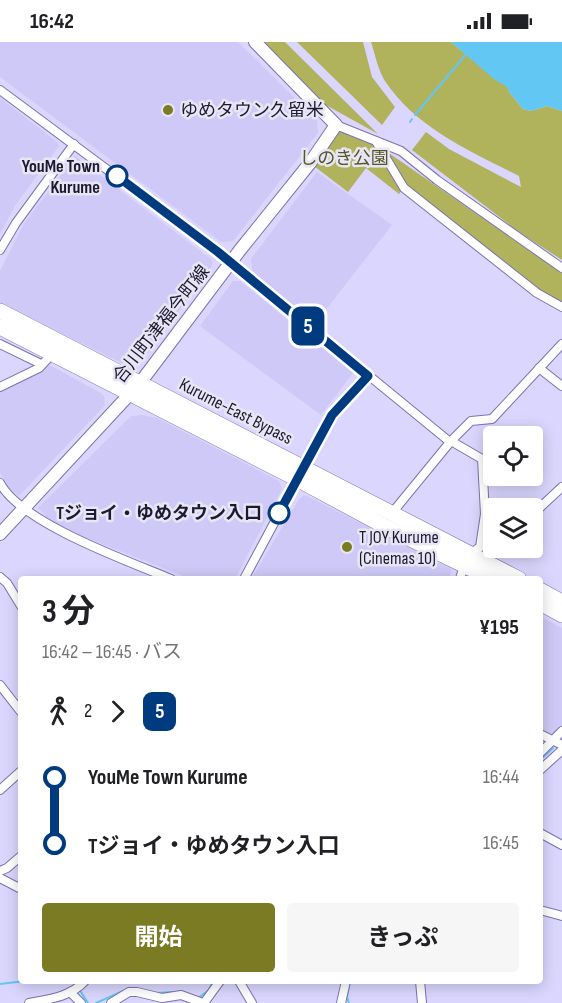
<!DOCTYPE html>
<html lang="ja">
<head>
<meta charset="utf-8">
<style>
	:root { --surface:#fff; --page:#f6f6f6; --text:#202124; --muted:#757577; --accent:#7a7b23 }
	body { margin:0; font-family:"Sofia Sans Condensed","Noto Sans JP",sans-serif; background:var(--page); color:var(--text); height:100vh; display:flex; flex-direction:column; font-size:22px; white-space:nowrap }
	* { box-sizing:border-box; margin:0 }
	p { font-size:20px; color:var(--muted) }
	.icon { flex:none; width:33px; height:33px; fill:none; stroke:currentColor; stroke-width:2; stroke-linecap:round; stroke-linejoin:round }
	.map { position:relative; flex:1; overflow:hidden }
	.sheet { position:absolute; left:18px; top:534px; width:525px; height:408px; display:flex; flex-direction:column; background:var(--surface); border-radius:6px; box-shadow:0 3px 15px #0003 }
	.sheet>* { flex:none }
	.badge { padding:0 12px; border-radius:9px; font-size:21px; line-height:39px }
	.buttons { position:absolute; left:483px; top:384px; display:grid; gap:12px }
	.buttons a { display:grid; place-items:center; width:60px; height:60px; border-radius:6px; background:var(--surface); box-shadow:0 3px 15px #0003; font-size:30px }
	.map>.badge { position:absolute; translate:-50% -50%; box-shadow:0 0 0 3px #fff }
	.legs { display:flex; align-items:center; gap:9px; height:66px; padding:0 24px; font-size:20px }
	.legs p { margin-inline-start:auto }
	.summary { display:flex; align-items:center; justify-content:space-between; height:102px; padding:0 24px }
	h1 { font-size:33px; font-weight:700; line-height:45px }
	.button { display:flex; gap:12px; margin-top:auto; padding:12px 24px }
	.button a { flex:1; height:69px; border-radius:6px; background:var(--accent); color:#fff; font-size:24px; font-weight:700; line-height:69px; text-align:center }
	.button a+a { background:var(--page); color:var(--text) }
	ul { padding:0 24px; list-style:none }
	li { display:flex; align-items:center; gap:21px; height:66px; font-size:22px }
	li i { display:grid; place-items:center; width:9px; height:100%; margin:0 8px; background:currentColor }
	li i::after { content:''; width:15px; height:15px; margin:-8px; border:4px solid; border-radius:50%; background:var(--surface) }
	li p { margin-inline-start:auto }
	li:first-child i { background:linear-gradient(#0000 50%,currentColor 0) }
	li:last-child i { background:linear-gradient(currentColor 50%,#0000 0) }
	.status { display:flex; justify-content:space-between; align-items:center; height:42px; padding:0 30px; background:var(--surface); direction:ltr }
	.status svg { height:16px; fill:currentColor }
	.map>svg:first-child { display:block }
</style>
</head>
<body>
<div class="status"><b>16:42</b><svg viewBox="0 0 49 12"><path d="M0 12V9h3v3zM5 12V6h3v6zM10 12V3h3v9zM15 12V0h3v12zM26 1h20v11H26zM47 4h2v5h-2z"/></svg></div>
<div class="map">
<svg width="562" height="961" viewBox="0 0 562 961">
	<rect width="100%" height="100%" fill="#dad6fe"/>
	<g fill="#cec9f6">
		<polygon points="0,0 238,0 317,78 318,91 233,199 221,200 0,35"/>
		<polygon points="0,56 57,100 59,104 16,162 0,192"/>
		<polygon points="75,114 212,218 212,224 143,318 124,322 0,261 0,229 23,183"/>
		<polygon points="317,130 392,183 313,284 253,233 251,217"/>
		<polygon points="233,239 240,239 353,331 321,373 200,284"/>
		<polygon points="49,323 99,350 104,354 105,363 19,454 8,445 0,430 0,346"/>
		<polygon points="142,373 157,376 279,439 282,447 235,537 191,537 69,489 51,479 38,466 131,374"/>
		<polygon points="305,453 451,527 449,537 251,537 299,457"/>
		<polygon points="540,574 562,586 562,686 553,696 540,689"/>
	</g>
	<g fill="#b0b25c">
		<polygon points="262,0 285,0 378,92 324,62"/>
		<polygon points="297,0 363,0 372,35 395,65 382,83"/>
		<path d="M 371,0 L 451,0 L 494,36 L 508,45 L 509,50 L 523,67 L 531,69 L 547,64 L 562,69 L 562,218 L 519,190 L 412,108 L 426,90 L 449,107 L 521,145 L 519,134 C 470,109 416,86 385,39 C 378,28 375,12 371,0 Z"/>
		<polygon points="336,83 376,100 404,146 399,152 366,126 348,150 310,121"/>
		<polygon points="383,107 562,231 562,261 541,251 405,142"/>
	</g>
	<polygon fill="#63c7f4" points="451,0 562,0 562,69 547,64 531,69 523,67 509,50 507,45 494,37"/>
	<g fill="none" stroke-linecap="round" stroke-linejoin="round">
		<g stroke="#63c7f4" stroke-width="2">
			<polyline points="415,73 467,11"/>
			<polyline points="410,80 412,77"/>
			<polyline points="540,718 553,706"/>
			<polyline points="74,939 88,961"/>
			<polyline points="0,942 25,939"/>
			<polyline points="157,951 172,950"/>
			<polyline points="198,956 209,948 213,939"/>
			<polyline points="96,961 123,949"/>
			<polyline points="349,961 347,955 350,939"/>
		</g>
		<g stroke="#7c73b0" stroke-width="10">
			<g id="street">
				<polyline points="0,48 218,210 450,400"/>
				<polyline points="336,83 401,109 437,138 562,226"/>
				<polyline points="377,101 404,146 537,251 562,265"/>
				<polyline points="0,208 16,181 74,102"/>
				<polyline points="0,302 41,322"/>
				<polyline points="539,326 562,344"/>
				<polyline points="0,345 39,326 52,312"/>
				<polyline points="451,399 482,417 485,472 480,505"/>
				<path d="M 0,441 C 21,481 128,519 171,537"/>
				<polyline points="392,471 451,399 471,379 492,377 562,302"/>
				<polyline points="532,473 562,445"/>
				<polyline points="477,507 494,497"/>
				<polyline points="0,535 7,541 21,564"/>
				<polyline points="244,537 332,373 368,334"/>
				<polyline points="460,537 465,520"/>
				<polyline points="0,643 21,670"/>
				<polyline points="540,692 562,703"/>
				<polyline points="540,711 562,689"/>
				<polyline points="540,728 562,708"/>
				<polyline points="0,748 21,729"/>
				<polyline points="540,791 562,803"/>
				<polyline points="0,829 7,826 21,814"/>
				<polyline points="0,836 21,847"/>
				<polyline points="540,868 562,874"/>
				<polyline points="239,939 252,961"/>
				<polyline points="420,939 422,961"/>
				<polyline points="70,950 81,961"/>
				<path d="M 29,961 C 50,957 70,955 85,939"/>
				<polyline points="111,961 129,950 137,950 162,956 181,953 203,961"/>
				<polyline points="204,961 220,939"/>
				<polyline points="341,961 346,939"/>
			</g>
		</g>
		<g stroke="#7c73b0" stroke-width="14">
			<polyline id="secondary" points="0,492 140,341 240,208 310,121 336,83 255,0"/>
		</g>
		<g stroke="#7c73b0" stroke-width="16">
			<g id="highway">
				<polyline points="0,269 519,537"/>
				<polyline points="0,285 297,437 386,485 492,537"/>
				<polyline points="540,548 562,560"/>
				<polyline points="540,561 562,573"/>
			</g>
		</g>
		<use href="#street" stroke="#fff" stroke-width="8"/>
		<use href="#secondary" stroke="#fff" stroke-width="12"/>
		<use href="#highway" stroke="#fff" stroke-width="15"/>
	</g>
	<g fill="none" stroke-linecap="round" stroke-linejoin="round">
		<g stroke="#fff" stroke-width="14">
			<polyline id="line-1" points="117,134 218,210 368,334 332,373 279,471"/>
		</g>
		<use href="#line-1" stroke="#003b80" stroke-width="9"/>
	</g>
	<g fill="#7a7b23" stroke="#e8e6f4" stroke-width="2">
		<circle cx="168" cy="68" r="6"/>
		<circle cx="347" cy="505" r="6"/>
	</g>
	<g fill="#fff" stroke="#003b80" stroke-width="3">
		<circle cx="117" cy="134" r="10"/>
		<circle cx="279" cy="471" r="10"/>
	</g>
	<g text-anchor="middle" stroke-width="5" stroke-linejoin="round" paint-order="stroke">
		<g font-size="18" fill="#1d1931" stroke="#e8e6f4" text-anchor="start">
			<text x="180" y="74">ゆめタウン久留米</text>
			<text x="359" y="501">T JOY Kurume<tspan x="359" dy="21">(Cinemas 10)</tspan></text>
		</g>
		<g font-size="18" fill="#555626" stroke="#e8e6f4">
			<text x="344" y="122">しのき公園</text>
		</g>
		<g font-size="18" font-weight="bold" fill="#1d1931" stroke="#e8e6f4" text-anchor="end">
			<text x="100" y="130">YouMe Town<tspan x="100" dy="21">Kurume</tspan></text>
			<text x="262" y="477">Tジョイ・ゆめタウン入口</text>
		</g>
		<g font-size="18" fill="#1d1931" stroke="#e8e6f4">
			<text transform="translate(161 282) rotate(-52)" y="6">合川町津福今町線</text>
			<text transform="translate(236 369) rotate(27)" y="6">Kurume-East Bypass</text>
		</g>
	</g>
</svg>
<div class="buttons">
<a><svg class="icon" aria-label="locate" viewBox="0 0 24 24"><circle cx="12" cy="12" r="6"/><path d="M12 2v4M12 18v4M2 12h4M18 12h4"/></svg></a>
<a><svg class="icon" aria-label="layers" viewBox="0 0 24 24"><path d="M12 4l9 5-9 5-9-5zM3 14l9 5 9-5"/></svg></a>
</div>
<b class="badge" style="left:308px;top:284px;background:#003b80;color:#fff">5</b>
<section class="sheet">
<div class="summary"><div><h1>3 分</h1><p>16:42 – 16:45 · バス</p></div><b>¥195</b></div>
<div class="legs"><svg class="icon" aria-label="walk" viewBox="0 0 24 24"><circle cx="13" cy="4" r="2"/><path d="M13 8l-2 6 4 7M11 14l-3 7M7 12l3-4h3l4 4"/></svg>2<svg class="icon" aria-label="forward" viewBox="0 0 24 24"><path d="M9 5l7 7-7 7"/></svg><b class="badge" style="background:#003b80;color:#fff">5</b></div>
<ul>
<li><i style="color:#003b80"></i><b>YouMe Town Kurume</b><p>16:44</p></li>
<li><i style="color:#003b80"></i><b>Tジョイ・ゆめタウン入口</b><p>16:45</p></li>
</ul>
<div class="button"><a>開始</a><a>きっぷ</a></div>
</section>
</div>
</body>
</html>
